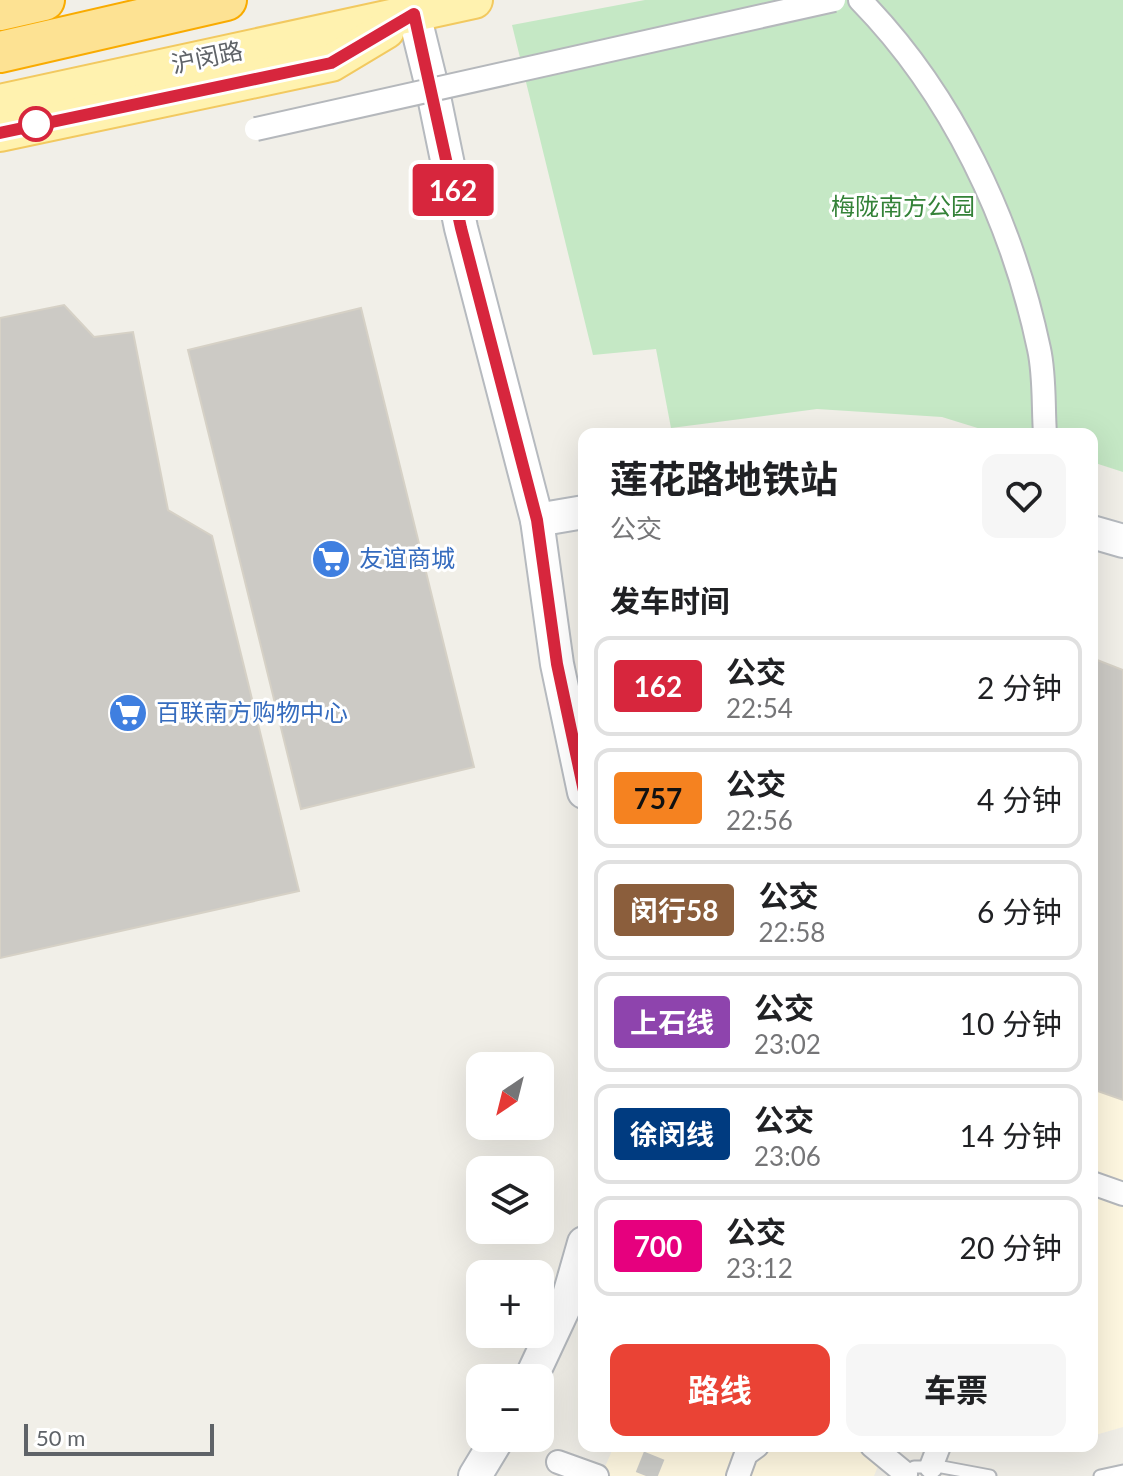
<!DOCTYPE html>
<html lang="zh">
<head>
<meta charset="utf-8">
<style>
	:root { --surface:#fff; --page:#f6f6f6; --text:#202124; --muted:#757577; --line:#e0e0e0; --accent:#ea4335 }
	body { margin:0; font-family:Lato,"Noto Sans SC",sans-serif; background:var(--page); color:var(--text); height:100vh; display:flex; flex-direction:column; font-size:30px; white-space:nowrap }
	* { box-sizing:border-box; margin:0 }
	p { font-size:26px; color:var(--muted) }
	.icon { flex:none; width:44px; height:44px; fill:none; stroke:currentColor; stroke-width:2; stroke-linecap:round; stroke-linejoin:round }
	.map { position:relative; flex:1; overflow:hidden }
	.sheet { position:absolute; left:578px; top:428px; width:520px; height:1024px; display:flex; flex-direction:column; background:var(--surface); border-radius:16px; box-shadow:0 8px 32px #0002 }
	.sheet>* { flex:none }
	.badge { padding:0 16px; border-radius:6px; font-size:28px; line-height:52px }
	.needle { width:52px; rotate:215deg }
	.buttons { position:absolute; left:466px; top:1052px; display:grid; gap:16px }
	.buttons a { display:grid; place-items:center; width:88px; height:88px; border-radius:16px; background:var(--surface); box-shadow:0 8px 32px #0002; font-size:40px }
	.scale { position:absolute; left:24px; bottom:20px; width:190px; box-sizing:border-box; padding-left:8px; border:4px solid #5f6368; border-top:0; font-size:22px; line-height:28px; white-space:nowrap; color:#5f6368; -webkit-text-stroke:6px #fff; paint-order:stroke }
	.map>.badge { position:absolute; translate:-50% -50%; box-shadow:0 0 0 4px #fff }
	h2 { padding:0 32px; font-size:30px; line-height:72px }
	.round { display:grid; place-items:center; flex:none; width:84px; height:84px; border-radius:16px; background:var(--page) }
	.overview { display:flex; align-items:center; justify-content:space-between; height:136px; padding:0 32px }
	h1 { font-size:38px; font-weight:700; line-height:60px }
	.action { display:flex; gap:16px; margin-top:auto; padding:16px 32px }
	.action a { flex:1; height:92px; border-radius:16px; background:var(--accent); color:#fff; font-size:32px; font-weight:700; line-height:92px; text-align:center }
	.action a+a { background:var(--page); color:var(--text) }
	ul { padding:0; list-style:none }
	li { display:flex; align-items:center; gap:24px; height:100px; margin:0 16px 12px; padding:0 16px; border:4px solid var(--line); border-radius:16px }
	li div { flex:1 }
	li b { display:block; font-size:30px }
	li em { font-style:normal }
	li .badge { min-width:88px; font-weight:700; text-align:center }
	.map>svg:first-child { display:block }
</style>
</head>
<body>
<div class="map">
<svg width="1123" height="1476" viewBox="0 0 1123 1476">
	<rect width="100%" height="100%" fill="#f1efe8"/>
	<g fill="#fef7e0">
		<polygon points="1092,722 1123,745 1123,1427 1092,1436"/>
		<polygon points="614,1446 886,1446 874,1476 601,1476"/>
	</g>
	<polygon fill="#c5e8c5" points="645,0 1123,0 1123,472 1092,462 1092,434 997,434 942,417 817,409 671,428 656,349 593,355 512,25"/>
	<g fill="#cccac5" stroke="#d6d1c6" stroke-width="2">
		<polygon points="64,305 94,337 133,332 168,510 212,536 299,891 0,958 0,318"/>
		<polygon points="361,308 474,767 301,809 188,350"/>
		<polygon points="1092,658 1123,670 1123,1100 1092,1089"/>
	</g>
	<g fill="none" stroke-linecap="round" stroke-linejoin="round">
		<polyline stroke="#ccccc8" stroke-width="22" stroke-dasharray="22 11" stroke-linecap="butt" points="646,1476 658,1446"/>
		<g stroke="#b5b8bc" stroke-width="15">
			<g id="lane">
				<polyline points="905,1476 914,1467 942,1467 990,1476"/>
				<polyline points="1100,1476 1123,1471"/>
			</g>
		</g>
		<g stroke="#b5b8bc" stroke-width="26">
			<g id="street">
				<path d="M 860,0 C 952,94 1012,221 1039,349 C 1045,376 1043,406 1045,434"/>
				<polyline points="1092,1183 1123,1194"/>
				<polyline points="872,1446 906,1474"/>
				<polyline points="558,1462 597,1476"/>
				<polyline points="931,1467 939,1446"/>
				<polyline points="738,1476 746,1454 757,1446"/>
			</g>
		</g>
		<g stroke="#b6babf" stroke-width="36">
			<g id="secondary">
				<polyline points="408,0 414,14 432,87 461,228 537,520 557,664 584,792"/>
				<polyline points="537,520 584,512"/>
				<polyline points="1092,532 1123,541"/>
				<polyline points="531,1378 568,1299 584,1243"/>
				<polyline points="475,1476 498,1438"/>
			</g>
		</g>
		<g stroke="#f2c960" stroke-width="40">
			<g id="primary">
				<polyline points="0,103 474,0"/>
				<polyline points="0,133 331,63 386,30"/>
			</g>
		</g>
		<g stroke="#f9ab00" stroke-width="44">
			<g id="highway">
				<polyline points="0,10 44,0"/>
				<polyline points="0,52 226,0"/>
			</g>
		</g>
		<use href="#lane" stroke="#fff" stroke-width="11"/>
		<use href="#street" stroke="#fff" stroke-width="22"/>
		<use href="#secondary" stroke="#fff" stroke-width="32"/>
		<use href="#primary" stroke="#fff2af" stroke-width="36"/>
		<use href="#highway" stroke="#fde293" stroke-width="40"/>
		<g stroke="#b5b8bc" stroke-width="26" stroke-linecap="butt">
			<polyline id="street-bridge" points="256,129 834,0"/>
		</g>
		<use href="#street-bridge" stroke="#fff" stroke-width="22"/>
	</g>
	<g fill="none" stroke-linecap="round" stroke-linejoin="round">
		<g stroke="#fff" stroke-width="18">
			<polyline id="line" points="0,133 331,63 414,14 461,228 537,520 557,664 584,791"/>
		</g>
		<use href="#line" stroke="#d7263d" stroke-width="12"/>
	</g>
	<defs>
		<g id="supermarket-disc" transform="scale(2)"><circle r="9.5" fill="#3f7fe0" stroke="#fff"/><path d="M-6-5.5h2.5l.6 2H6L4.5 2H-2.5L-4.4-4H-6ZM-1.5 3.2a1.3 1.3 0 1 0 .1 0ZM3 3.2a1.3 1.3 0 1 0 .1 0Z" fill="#fff"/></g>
	</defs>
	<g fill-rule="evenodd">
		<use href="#supermarket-disc" x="331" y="559"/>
		<use href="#supermarket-disc" x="128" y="713"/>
	</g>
	<circle fill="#fff" stroke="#d7263d" stroke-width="4" cx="36" cy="124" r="16"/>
	<g text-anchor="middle" stroke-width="6" stroke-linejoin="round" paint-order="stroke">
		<g font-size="24" fill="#5f6368" stroke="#fff">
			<text transform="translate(207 58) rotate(-12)" y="8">沪闵路</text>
		</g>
		<g font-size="24" fill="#348238" stroke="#fff">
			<text x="903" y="215">梅陇南方公园</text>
		</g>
		<g font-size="24" fill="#366cbe" stroke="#fff" text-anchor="start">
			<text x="359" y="567">友谊商城</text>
			<text x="156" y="721">百联南方购物中心</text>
		</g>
	</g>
</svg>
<div class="buttons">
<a><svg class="needle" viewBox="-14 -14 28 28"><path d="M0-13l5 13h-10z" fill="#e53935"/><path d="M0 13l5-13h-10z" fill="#757577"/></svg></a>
<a><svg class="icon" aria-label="layers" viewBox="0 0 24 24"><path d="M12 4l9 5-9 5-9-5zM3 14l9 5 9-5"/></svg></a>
<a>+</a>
<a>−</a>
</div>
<div class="scale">50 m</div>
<b class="badge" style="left:453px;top:190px;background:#d7263d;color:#fff">162</b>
<section class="sheet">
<div class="overview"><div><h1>莲花路地铁站</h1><p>公交</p></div><a class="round"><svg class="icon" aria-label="heart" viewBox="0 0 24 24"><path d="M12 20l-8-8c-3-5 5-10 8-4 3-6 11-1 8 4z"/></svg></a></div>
<h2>发车时间</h2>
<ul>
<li><span class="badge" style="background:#d7263d;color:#fff">162</span><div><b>公交</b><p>22:54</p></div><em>2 分钟</em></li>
<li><span class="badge" style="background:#f58220;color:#111">757</span><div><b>公交</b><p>22:56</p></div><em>4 分钟</em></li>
<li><span class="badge" style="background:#8b5e3c;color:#fff">闵行58</span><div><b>公交</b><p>22:58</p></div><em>6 分钟</em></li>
<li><span class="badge" style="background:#8e44ad;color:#fff">上石线</span><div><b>公交</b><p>23:02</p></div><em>10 分钟</em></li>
<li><span class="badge" style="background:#003b80;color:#fff">徐闵线</span><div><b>公交</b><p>23:06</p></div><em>14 分钟</em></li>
<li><span class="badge" style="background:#e6007e;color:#fff">700</span><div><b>公交</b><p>23:12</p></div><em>20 分钟</em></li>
</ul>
<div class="action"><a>路线</a><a>车票</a></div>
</section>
</div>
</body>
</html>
